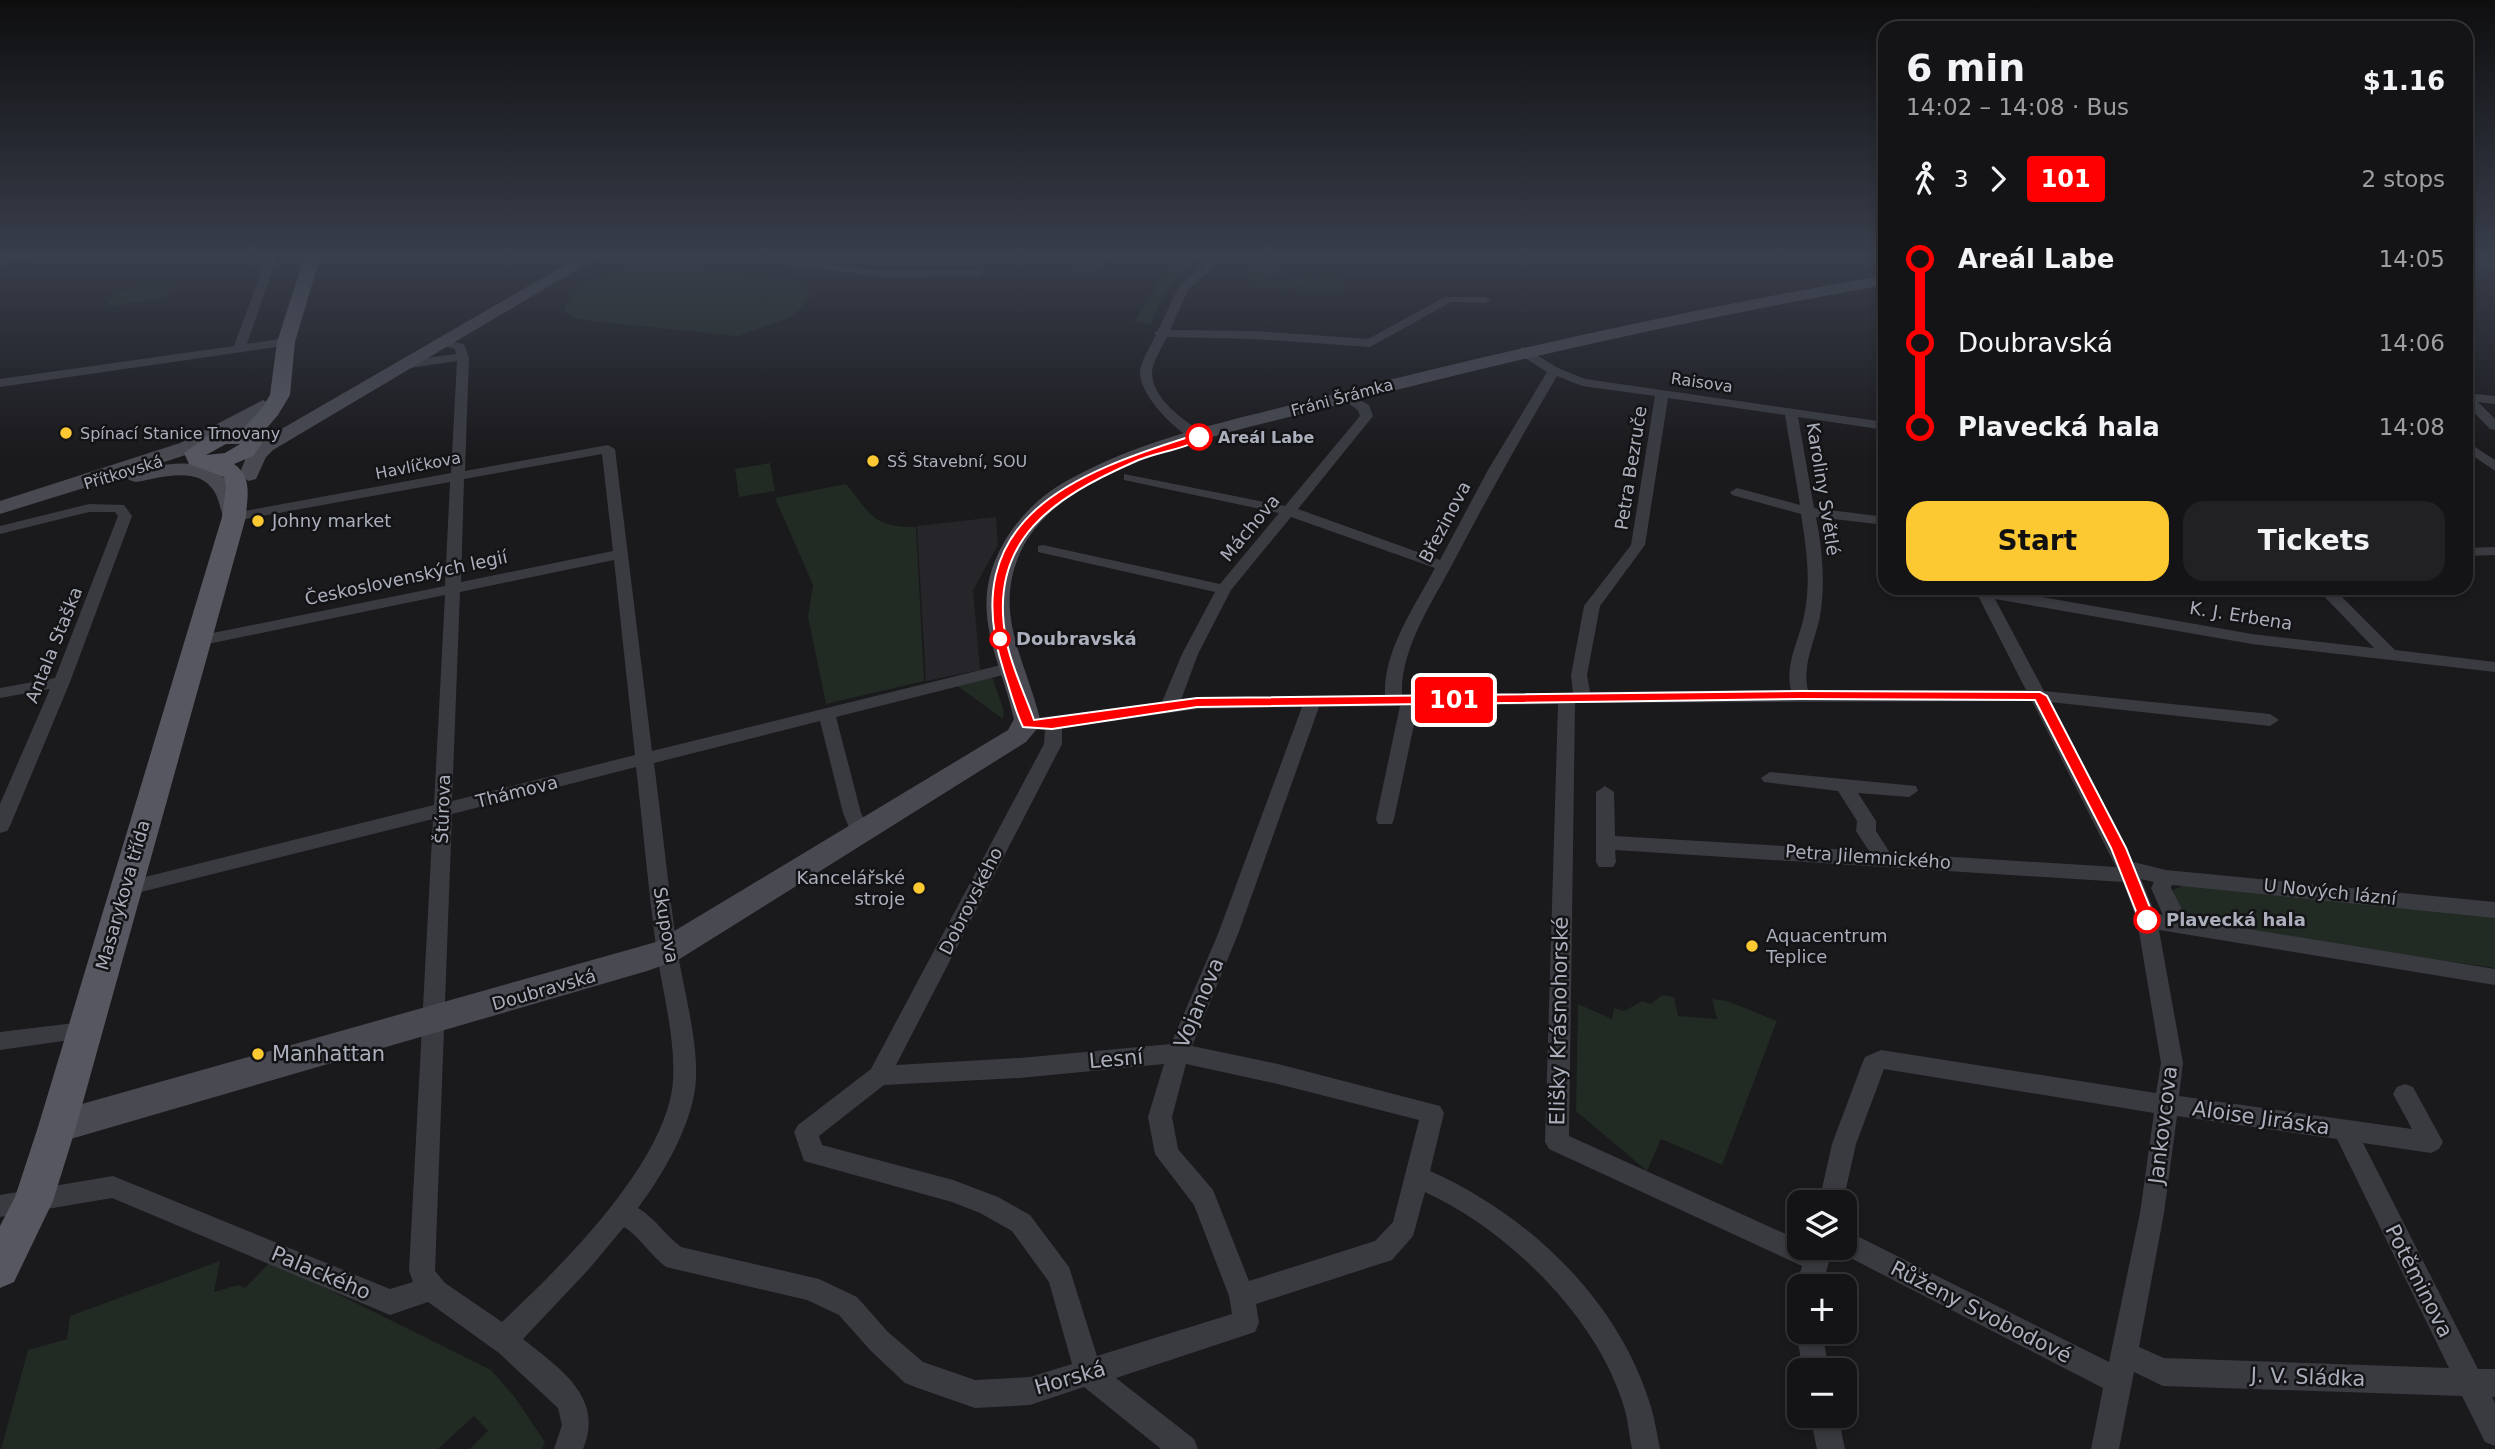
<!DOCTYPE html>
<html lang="en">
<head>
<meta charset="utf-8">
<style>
	:root { --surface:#141315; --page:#212022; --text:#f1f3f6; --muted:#9d9ea0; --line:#333234; --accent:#fcc932 }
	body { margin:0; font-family:"DejaVu Sans",sans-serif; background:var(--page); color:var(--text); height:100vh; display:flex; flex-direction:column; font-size:26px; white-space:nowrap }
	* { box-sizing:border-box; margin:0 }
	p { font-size:23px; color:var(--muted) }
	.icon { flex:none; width:38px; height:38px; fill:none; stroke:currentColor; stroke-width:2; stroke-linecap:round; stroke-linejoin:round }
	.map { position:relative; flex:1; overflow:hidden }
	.side { position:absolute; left:1878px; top:21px; width:595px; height:574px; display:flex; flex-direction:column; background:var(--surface); border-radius:21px; box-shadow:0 4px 10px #0003,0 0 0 2px var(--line) }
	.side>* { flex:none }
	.badge { padding:0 14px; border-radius:5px; font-size:24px; line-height:46px }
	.buttons { position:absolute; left:1787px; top:1190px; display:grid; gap:14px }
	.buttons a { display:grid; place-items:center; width:70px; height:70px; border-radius:14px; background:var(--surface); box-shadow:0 4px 10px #0003,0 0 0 2px var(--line); font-size:35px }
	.map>.badge { position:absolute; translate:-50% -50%; box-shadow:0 0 0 4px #fff }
	.legs { display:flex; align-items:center; gap:10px; height:77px; padding:0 28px; font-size:23px }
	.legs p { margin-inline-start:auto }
	.head { display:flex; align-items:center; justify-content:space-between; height:119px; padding:0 28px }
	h1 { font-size:38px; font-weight:700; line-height:52px }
	.button { display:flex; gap:14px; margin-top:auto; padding:14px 28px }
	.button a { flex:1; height:80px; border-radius:21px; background:var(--accent); color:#111; font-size:28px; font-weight:700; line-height:80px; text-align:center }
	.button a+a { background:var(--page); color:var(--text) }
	ul { padding:0 28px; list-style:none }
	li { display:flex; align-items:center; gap:24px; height:84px; font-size:26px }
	li i { display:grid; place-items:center; width:10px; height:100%; margin:0 9px; background:currentColor }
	li i::after { content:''; width:18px; height:18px; margin:-9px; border:5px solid; border-radius:50%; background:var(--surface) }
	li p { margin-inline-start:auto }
	li:first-child i { background:linear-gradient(#0000 50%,currentColor 0) }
	li:last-child i { background:linear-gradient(currentColor 50%,#0000 0) }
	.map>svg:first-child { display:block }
</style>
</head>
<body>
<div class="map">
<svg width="2495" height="1449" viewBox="0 0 2495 1449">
	<rect width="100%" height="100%" fill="#1a191c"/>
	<polygon fill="#262529" points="996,517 998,545 973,590 980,670 926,681 917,526"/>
	<g fill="#212a23">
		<polygon points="1082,254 1083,254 1108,256 1093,277 1067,274"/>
		<path d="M 1178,254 L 1209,254 C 1178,272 1163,290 1151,324 L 1134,322 Z"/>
		<polygon points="1254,254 1270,254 1288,277 1249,282 1250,255"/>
		<polygon points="2471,254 2495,254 2495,272 2466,268 2466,257 2471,258"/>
		<path d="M 651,264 L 791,279 L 805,285 L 810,294 L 804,306 L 789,318 L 738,336 L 589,321 L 572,317 L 564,310 C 575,278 621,267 651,264 Z"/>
		<polygon points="1323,275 1290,289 1248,287 1249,283"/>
		<polygon points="1326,275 1337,277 1347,290 1294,289"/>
		<path d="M 173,283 L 165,298 L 105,307 C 119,284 148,286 173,283 Z"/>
		<polygon points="770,463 775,491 739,497 735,469"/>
		<path d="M 846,484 C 872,515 872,527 916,527 L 924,681 L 826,704 L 808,617 L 813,585 L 775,498 Z"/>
		<polygon points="991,674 1004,711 1003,719 956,685"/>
		<path d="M 2189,883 L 2495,916 L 2495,968 L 2210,927 C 2194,922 2168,911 2173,890 Z"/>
		<polygon points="1662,995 1674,997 1678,1016 1717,1019 1712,999 1727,1001 1777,1021 1722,1165 1661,1139 1647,1171 1576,1111 1578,1004 1612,1019 1614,1008 1624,1011 1642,1001 1651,1004"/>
		<polygon points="220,1261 214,1292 238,1285 245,1288 271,1261 491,1370 514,1396 545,1442 542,1449 470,1449 488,1431 474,1416 438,1449 1,1449 28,1350 67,1339 70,1316"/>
	</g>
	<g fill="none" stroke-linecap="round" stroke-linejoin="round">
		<g fill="#3a3b41" fill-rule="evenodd">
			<polygon points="21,254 37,254 0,265 0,259"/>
			<polygon points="268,254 278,254 247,344 286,338 292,342 290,345 0,387 0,379 234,346"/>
			<polygon points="784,254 795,254 793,259 880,271 979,270 984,273 979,276 880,277 790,265 781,257"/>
			<path d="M 1217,254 L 1228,254 L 1188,290 L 1170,330 L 1255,331 L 1368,339 L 1445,297 L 1485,297 L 1491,300 L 1485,303 L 1451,302 L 1370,347 L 1255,339 L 1167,337 C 1162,347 1153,361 1152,372 C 1152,400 1184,419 1203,434 L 1203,440 L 1198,441 C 1178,435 1138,394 1140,371 C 1141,360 1151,346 1156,335 L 1154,333 L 1158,330 L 1179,286 Z"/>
			<path d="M 438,339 L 464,344 L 469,357 L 465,471 L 608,445 L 615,449 L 652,751 L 1009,663 L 1017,668 L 1015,672 L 836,717 L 861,813 L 870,832 L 867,837 L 853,837 L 843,813 L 820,721 L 654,763 C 662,824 668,886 677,947 C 683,991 704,1057 693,1100 C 684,1138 661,1177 638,1208 C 655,1218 665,1235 681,1247 L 819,1279 L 857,1297 L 888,1332 L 923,1362 L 975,1380 L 1030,1377 L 1072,1364 L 1049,1282 L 1012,1231 L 980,1213 L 952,1202 L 804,1161 L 794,1132 L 798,1125 L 871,1069 L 1044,744 L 1045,730 L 1022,728 L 1019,724 L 1022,720 L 1162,702 L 1182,654 L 1215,592 L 1038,552 L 1038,546 L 1043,545 L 1220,584 L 1279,513 L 1124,480 L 1124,474 L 1285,506 L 1360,416 L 1358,410 L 1339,397 L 1349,394 L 1369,405 L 1373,416 L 1298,509 L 1440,560 L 1488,470 L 1547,372 L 1519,354 L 1517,351 L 1523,347 L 1558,368 L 1585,379 L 1885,422 L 1885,430 L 1798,417 L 1814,508 L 1885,517 L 1885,525 L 1816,517 C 1822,549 1825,577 1821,610 C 1818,636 1801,663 1808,690 L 2026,690 L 1974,588 L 1990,588 L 2252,634 L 2374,648 L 2316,588 L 2333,588 L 2395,650 L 2495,662 L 2495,672 L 2252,644 L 1995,599 L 2044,691 L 2270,714 L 2279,720 L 2270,726 L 2050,702 L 2133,862 L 2166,870 L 2495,902 L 2495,918 L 2172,885 L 2171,888 L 2187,919 L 2495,969 L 2495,985 L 2159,930 L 2183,1063 L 2179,1096 L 2412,1129 L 2393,1094 L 2397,1087 L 2405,1084 L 2413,1087 L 2443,1142 L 2439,1149 L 2431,1153 L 2363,1143 L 2478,1369 L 2495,1369 L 2495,1397 L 2492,1397 L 2495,1403 L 2495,1446 L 2485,1442 L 2462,1396 L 2163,1386 L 2134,1372 L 2119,1449 L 2091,1449 L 2103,1388 L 1835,1250 L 1834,1248 L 1844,1248 L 1844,1230 L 1853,1234 L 2109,1362 L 2140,1213 L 2154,1113 L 1884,1069 L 1856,1144 L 1843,1202 L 1819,1202 L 1832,1144 L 1862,1064 L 1865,1057 L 1881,1050 L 2156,1093 L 2161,1063 L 2137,920 L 2123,882 L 1615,850 L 1616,862 L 1613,867 L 1599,867 L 1596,862 L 1596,792 L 1605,786 L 1614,792 L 1615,836 L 1869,851 L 1856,831 L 1857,821 L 1838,791 L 1764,782 L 1761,778 L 1770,772 L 1916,786 L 1918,791 L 1909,797 L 1858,793 L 1876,821 L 1876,831 L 1890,853 L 2116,867 L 2032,701 L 1575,703 L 1569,1136 L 1799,1240 L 1799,1248 L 1833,1248 L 1822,1286 L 1799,1286 L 1799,1293 L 1796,1286 L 1802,1266 L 1549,1149 L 1545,1142 L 1558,704 L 1418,706 L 1394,819 L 1392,824 L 1378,824 L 1376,819 L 1400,706 L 1319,707 L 1238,934 L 1192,1046 L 1278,1064 L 1440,1106 L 1444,1113 L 1430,1171 C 1529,1215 1619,1300 1651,1407 C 1655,1420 1657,1435 1660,1449 L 1632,1449 C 1629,1435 1628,1420 1624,1407 C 1598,1318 1508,1230 1425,1192 L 1413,1236 L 1392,1260 L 1256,1304 L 1259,1323 L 1255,1332 L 1116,1378 L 1194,1439 L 1198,1449 L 1161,1449 L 1084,1387 L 1030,1405 L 975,1408 L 915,1387 L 905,1383 L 870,1350 L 839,1315 L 807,1300 L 666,1267 C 650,1255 640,1237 624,1227 L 589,1269 L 523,1339 C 559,1368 605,1397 583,1449 L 554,1449 L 562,1425 L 558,1408 L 499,1353 L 428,1302 L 390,1315 L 112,1198 L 0,1217 L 0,1195 L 113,1176 L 390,1289 L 413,1282 L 409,1271 L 433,819 L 125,896 L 118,894 L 115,889 L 118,884 L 125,882 L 434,805 L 445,595 L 198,646 L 190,641 L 198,636 L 445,586 L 450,482 L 234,521 L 227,517 L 234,513 L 451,473 L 457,361 L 403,369 L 397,365 L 403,361 L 456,354 L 455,349 L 438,345 ZM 1557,376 L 1582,386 L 1655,396 L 1631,545 L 1584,606 L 1571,675 L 1573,693 L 1402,695 C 1400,648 1434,600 1454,561 C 1487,498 1521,437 1557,376 ZM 1668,398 L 1785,415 L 1800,505 L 1737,488 L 1730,492 L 1732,495 L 1801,514 C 1806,547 1811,577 1805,611 C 1801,637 1784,663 1791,690 L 1590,692 L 1587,675 L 1600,606 L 1645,545 ZM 602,454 L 613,551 L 461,582 L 464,479 ZM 1291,517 L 1435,568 C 1415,606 1383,651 1385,695 L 1181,700 L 1198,654 L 1231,590 ZM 614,560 L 635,755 L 452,801 L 460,592 ZM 1302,707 L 1218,934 L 1171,1044 L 1020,1058 L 896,1065 L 1062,744 L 1062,728 L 1197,709 ZM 636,767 C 643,827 648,887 656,947 C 662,991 681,1057 670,1100 C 650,1179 560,1267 502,1322 L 445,1283 L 435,1271 L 452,814 ZM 2141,879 L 2154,882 L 2151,888 L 2163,915 L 2155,913 ZM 1164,1064 L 1148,1117 L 1155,1154 L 1194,1205 L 1229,1296 L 1232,1314 L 1097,1356 L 1069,1267 L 1030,1215 L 998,1197 L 953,1180 L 822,1145 L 819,1136 L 884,1085 L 1020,1078 ZM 1186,1064 L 1278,1084 L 1419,1120 L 1393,1222 L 1375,1241 L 1249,1281 L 1213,1190 L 1178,1149 L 1172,1117 ZM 2177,1116 L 2337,1139 L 2449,1368 L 2164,1358 L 2139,1347 L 2164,1213 Z"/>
			<polygon points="2466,393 2495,396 2495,404 2478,402 2495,419 2495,430 2490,429 2466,404"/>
			<polygon points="2466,441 2495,460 2495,471 2466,451"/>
			<polygon points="89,504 124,505 132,516 70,682 10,826 7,831 0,833 0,804 50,689 0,698 0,688 55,678 118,516 115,512 89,512 0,534 0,526"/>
			<polygon points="2495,547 2495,555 2466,556 2466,548"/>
			<polygon points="83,1022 91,1025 94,1031 91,1037 0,1050 0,1032"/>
			<polygon points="1799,1324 1799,1332 1822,1332 1829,1370 1803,1370 1796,1332"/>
			<polygon points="1810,1416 1838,1416 1845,1449 1817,1449"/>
		</g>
		<g fill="#484951" fill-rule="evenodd">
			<polygon points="584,254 603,254 273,450 266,457 256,479 249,481 239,475 247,455 259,442"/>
			<path d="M 1885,275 L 1885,285 C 1704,317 1526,356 1349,402 C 1270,423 1187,438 1112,473 C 1078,489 1043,511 1024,545 C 990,610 1025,657 1040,719 L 1041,724 L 1026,742 L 678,960 L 647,971 L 57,1143 L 45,1138 L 39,1127 L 45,1116 L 57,1111 L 656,942 L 1008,730 L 1014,719 C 1000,657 967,610 1002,546 C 1018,516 1044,492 1074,477 C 1153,434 1244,418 1330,395 C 1514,348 1698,308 1885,275 Z"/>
			<path d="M 263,400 L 273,406 C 250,436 184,456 149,467 C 201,458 228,463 245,517 L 242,522 L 226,522 C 220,512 220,500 214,491 C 198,465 160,478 136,482 L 129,480 L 126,475 L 0,514 L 0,501 L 180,443 Z"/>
		</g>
		<path fill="#565760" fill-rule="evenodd" d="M 305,254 L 321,254 L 295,342 L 290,395 L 278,415 L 259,437 L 263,442 L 253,456 L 234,464 C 253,477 247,497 246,517 L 76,1127 L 53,1201 L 14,1282 L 0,1288 L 0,1226 L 15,1197 L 38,1127 L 222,517 L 226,487 L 224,477 L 189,464 L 184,453 L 207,436 L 241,431 L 262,408 L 270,395 L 277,342 ZM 226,444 L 240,444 L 225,453 L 206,455 Z"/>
	</g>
	<linearGradient id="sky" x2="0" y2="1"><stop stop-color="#0e0e0f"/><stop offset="0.56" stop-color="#383e4b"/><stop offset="1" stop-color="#383e4b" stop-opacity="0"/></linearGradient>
	<rect width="2495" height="456" fill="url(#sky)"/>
	<path fill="#f00" stroke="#fff" stroke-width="2" d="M 1195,435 L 1204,437 C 1185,450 1155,452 1134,462 C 1055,497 987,539 1006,639 C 1011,666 1025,694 1034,720 L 1197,698 L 1801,691 L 2040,692 L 2047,696 L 2126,848 L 2155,920 L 2153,924 L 2141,924 L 2111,848 L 2035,700 L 1801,699 L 1197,707 L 1052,729 L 1023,727 C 1015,711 1010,690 1004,672 C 954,518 1074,473 1195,435 Z"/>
	<g fill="#fcc932" stroke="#141417" stroke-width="2.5">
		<circle cx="66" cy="433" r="7"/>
		<circle cx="873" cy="461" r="7"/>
		<circle cx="258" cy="521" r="7"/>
		<circle cx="919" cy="888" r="7"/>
		<circle cx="1752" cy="946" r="7"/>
		<circle cx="258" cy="1054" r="7"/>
	</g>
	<g fill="#fff" stroke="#f00" stroke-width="3.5">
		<circle cx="1199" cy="437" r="12"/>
		<circle cx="1000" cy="639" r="9"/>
		<circle cx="2147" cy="920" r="12"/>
	</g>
	<g text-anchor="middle" stroke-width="5" stroke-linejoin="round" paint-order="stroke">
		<g font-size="16" fill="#abafbc" stroke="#141417">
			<text transform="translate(1702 382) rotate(8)" y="6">Raisova</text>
			<text transform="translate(1342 397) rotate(-15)" y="6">Fráni Šrámka</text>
			<text transform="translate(418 465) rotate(-11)" y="6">Havlíčkova</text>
			<text transform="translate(123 472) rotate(-17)" y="6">Přítkovská</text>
		</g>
		<g font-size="16" fill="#abafbc" stroke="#141417" text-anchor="start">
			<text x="80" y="439">Spínací Stanice Trnovany</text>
			<text x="887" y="467">SŠ Stavební, SOU</text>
		</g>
		<g font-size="16" font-weight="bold" fill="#abafbc" stroke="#141417" text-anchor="start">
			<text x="1218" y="443">Areál Labe</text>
		</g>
		<g font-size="18" fill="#abafbc" stroke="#141417">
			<text transform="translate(1631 468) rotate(-81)" y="6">Petra Bezruče</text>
			<text transform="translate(1823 489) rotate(81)" y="6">Karoliny Světlé</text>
			<text transform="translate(1445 522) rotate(-62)" y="6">Březinova</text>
			<text transform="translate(1250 528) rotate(-50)" y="6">Máchova</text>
			<text transform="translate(406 578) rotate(-12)" y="6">Československých legií</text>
			<text transform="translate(2241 616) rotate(9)" y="6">K. J. Erbena</text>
			<text transform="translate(54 645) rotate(-68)" y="6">Antala Staška</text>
			<text transform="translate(517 792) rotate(-14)" y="6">Thámova</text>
			<text transform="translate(443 809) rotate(-88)" y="6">Štúrova</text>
			<text transform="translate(1868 857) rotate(4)" y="6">Petra Jilemnického</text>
			<text transform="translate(2330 892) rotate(6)" y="6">U Nových lázní</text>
			<text transform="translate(123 895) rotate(-74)" y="6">Masarykova třída</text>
			<text transform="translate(971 901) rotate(-63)" y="6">Dobrovského</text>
			<text transform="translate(666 925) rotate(80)" y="6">Skupova</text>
			<text transform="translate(544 990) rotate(-16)" y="6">Doubravská</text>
		</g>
		<g font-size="18" fill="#abafbc" stroke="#141417" text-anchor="start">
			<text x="272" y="527">Johny market</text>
			<text x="905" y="884" text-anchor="end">Kancelářské<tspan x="905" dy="21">stroje</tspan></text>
			<text x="1766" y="942">Aquacentrum<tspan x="1766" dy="21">Teplice</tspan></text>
		</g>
		<g font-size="18" font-weight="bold" fill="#abafbc" stroke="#141417" text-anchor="start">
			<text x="1016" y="645">Doubravská</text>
			<text x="2166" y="926">Plavecká hala</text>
		</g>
		<g font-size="21" fill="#abafbc" stroke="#141417">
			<text transform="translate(1199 1003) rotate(-67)" y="7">Vojanova</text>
			<text transform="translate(1559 1021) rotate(-89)" y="7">Elišky Krásnohorské</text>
			<text transform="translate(1116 1059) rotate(-5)" y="7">Lesní</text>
			<text transform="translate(2261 1118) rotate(8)" y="7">Aloise Jiráska</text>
			<text transform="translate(2163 1125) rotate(-83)" y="7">Jankovcova</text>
			<text transform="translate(321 1273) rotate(23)" y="7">Palackého</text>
			<text transform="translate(2419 1281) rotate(63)" y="7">Potěminova</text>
			<text transform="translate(1981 1312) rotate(27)" y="7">Růženy Svobodové</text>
			<text transform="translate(2308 1377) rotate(2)" y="7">J. V. Sládka</text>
			<text transform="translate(1070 1378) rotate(-16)" y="7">Horská</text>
		</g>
		<g font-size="21" fill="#abafbc" stroke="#141417" text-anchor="start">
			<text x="272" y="1061">Manhattan</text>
		</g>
	</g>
</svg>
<div class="buttons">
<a><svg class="icon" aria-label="layers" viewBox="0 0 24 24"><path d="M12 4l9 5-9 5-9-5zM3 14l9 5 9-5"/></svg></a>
<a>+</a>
<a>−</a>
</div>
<b class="badge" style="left:1454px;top:700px;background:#f00;color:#fff">101</b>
<section class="side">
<div class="head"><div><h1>6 min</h1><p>14:02 – 14:08 · Bus</p></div><b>$1.16</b></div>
<div class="legs"><svg class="icon" aria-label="walk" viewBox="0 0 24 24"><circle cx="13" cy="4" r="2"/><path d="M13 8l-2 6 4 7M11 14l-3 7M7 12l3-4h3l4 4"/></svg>3<svg class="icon" aria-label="forward" viewBox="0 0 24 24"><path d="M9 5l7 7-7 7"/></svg><b class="badge" style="background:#f00;color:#fff">101</b><p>2 stops</p></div>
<ul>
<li><i style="color:#f00"></i><b>Areál Labe</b><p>14:05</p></li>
<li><i style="color:#f00"></i><span>Doubravská</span><p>14:06</p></li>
<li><i style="color:#f00"></i><b>Plavecká hala</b><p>14:08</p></li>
</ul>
<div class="button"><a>Start</a><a>Tickets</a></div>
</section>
</div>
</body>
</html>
